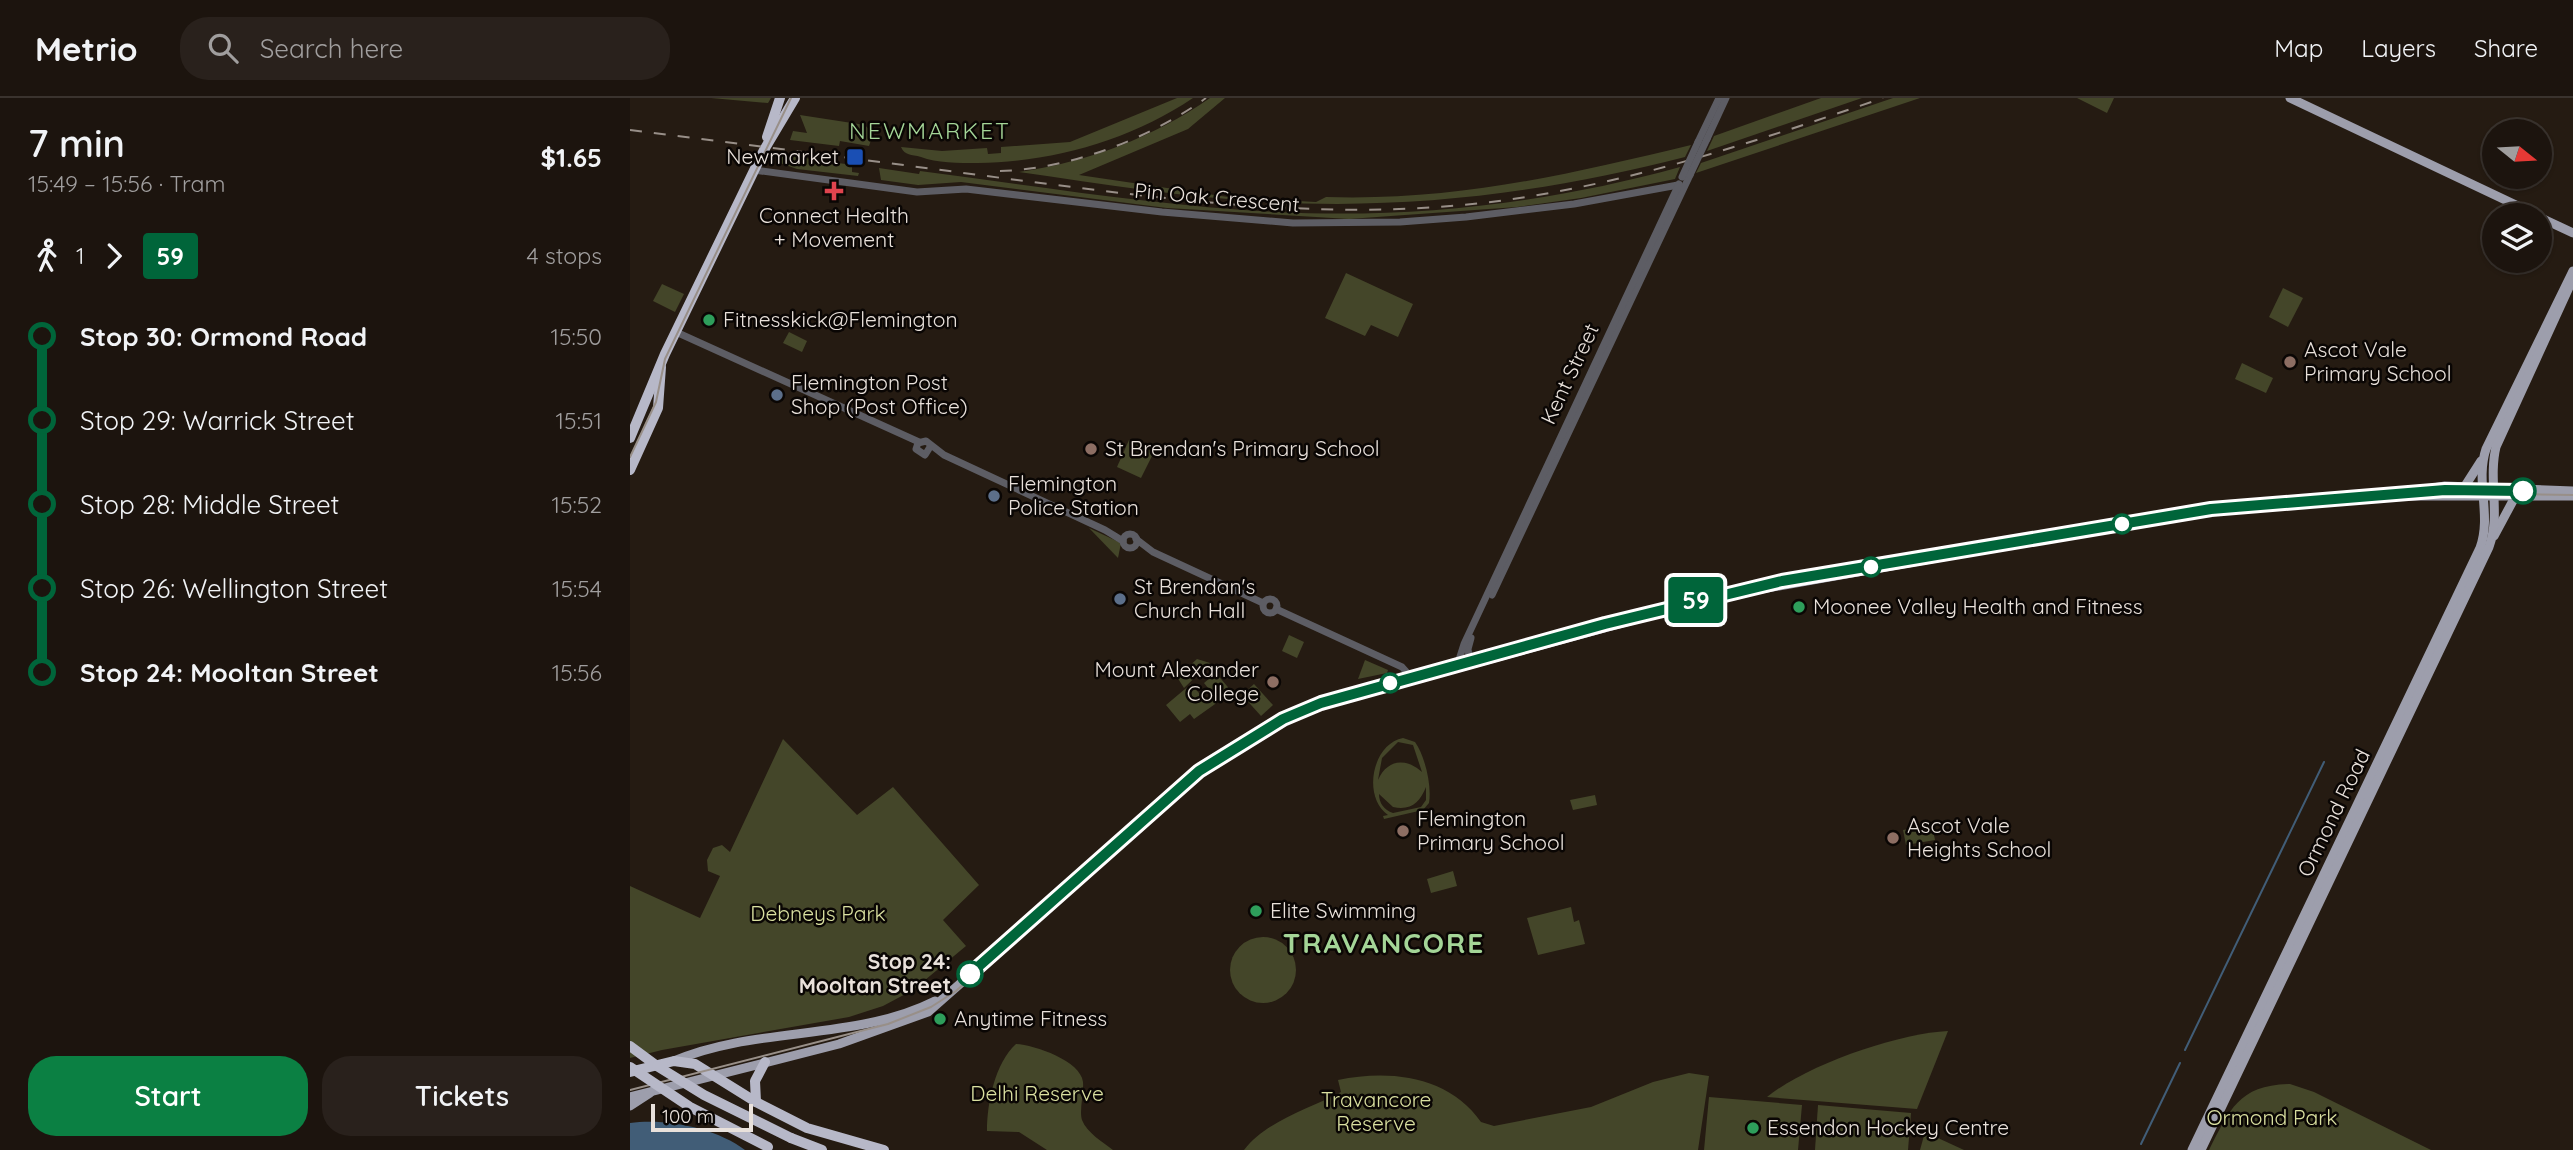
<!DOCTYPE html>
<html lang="en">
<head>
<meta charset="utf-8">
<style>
	:root { --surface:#1c140e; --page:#29211c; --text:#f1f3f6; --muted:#a09e9e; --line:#3a332e; --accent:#0b8043 }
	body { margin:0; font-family:Quicksand,sans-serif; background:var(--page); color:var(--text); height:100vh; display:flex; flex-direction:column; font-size:26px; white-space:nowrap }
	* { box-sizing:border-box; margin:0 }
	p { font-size:23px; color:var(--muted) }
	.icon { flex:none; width:38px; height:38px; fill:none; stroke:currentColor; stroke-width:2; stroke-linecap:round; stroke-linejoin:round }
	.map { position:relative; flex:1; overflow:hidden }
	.sheet { display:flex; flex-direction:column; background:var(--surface); width:630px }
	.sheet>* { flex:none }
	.badge { padding:0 14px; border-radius:5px; font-size:24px; line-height:46px }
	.needle { width:46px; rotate:108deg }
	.controls { position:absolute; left:1852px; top:21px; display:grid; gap:14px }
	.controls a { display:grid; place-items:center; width:70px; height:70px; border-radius:50%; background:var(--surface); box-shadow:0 2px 5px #0004,0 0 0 2px var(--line); font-size:35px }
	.scale { position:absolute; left:21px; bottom:18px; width:102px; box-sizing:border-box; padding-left:7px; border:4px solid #e9e1db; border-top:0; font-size:19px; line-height:24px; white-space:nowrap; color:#e9e1db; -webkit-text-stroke:5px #0a0604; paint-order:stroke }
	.map>.badge { position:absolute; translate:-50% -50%; box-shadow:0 0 0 4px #fff }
	.legs { display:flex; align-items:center; gap:10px; height:77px; padding:0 28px; font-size:23px }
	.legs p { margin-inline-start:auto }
	.overview { display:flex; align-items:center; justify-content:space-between; height:119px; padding:0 28px }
	h1 { font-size:38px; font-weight:600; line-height:52px }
	.button { display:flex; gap:14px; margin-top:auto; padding:14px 28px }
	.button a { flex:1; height:80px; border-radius:28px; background:var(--accent); color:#fff; font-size:28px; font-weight:600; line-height:80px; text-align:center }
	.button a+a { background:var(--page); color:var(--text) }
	ul { padding:0 28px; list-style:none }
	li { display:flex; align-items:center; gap:24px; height:84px; font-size:26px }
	li i { display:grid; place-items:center; width:10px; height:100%; margin:0 9px; background:currentColor }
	li i::after { content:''; width:18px; height:18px; margin:-9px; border:5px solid; border-radius:50%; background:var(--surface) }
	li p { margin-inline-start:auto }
	li:first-child i { background:linear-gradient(#0000 50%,currentColor 0) }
	li:last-child i { background:linear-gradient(currentColor 50%,#0000 0) }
	header { display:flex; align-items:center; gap:42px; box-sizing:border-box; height:98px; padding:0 35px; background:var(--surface); border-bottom:2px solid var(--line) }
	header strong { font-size:33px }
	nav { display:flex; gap:38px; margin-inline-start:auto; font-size:24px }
	.search { width:490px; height:63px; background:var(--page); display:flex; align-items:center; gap:18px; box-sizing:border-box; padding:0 24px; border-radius:28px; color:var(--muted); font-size:26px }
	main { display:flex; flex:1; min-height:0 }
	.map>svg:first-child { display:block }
</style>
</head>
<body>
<header>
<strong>Metrio</strong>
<div class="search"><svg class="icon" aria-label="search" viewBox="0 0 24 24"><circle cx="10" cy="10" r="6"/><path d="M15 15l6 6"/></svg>Search here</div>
<nav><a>Map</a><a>Layers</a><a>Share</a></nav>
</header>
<main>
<section class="sheet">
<div class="overview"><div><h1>7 min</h1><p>15:49 – 15:56 · Tram</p></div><b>$1.65</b></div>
<div class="legs"><svg class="icon" aria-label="walk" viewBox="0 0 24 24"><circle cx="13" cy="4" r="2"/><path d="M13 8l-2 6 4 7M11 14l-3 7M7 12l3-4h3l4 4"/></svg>1<svg class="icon" aria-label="forward" viewBox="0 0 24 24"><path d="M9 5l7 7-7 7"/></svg><b class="badge" style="background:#00653a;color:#fff">59</b><p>4 stops</p></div>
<ul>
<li><i style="color:#00653a"></i><b>Stop 30: Ormond Road</b><p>15:50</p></li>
<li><i style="color:#00653a"></i><span>Stop 29: Warrick Street</span><p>15:51</p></li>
<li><i style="color:#00653a"></i><span>Stop 28: Middle Street</span><p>15:52</p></li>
<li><i style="color:#00653a"></i><span>Stop 26: Wellington Street</span><p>15:54</p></li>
<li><i style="color:#00653a"></i><b>Stop 24: Mooltan Street</b><p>15:56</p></li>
</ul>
<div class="button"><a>Start</a><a>Tickets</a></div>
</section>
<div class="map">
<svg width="1943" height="1052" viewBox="0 0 1943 1052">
	<rect width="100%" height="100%" fill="#251b12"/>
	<g fill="#444629" fill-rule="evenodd">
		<polygon points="81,0 141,0 138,5"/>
		<path d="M 547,0 L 563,0 C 500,42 424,64 348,65 C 329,65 306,65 291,59 C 281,56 275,58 271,49 L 312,53 L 357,50 L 358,56 L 371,55 L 371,49 L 440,44 Z"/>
		<path d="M 580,0 L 595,0 L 558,31 L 449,77 L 598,99 L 686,104 L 696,99 C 826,103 936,77 1061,47 L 1055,59 C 920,94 781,112 641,104 C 557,100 473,86 389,74 C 457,64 523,40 580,0 Z"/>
		<polygon points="1191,0 1232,0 1077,53 1084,38"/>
		<polygon points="1263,0 1290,0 1066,75 1071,65"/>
		<polygon points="1447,0 1484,0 1477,15"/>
		<polygon points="170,17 235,27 243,36 239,48 210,43 209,48 160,42 163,33 177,35"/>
		<polygon points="148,56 222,67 222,74 229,75 228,78 167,71 147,64"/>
		<path d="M 1050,69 L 1045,81 L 951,100 L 887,109 L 719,121 L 537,110 L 331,84 L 288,87 L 251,82 L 249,70 L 289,76 L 290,73 C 408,88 528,108 647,114 C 783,121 920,105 1050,69 Z"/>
		<polygon points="716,175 783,206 768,239 741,227 735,238 695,220"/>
		<polygon points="32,186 54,196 45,214 23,203"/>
		<polygon points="1653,190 1673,200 1658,229 1639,219"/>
		<polygon points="159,234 177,243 172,254 153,245"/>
		<polygon points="1612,265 1643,280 1636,295 1605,281"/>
		<polygon points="499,342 524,354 511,380 487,369"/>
		<polygon points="459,430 491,445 488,460"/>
		<polygon points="659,537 674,544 667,560 652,553"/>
		<polygon points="567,561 580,565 554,590 547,579"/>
		<polygon points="735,562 758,572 757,575 728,581"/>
		<polygon points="586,575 602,594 564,621 560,616 550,624 536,607 561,586 576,603 583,596 574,585"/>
		<polygon points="624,586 643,607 631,618 612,597"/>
		<path d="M 773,640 L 785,644 C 795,658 802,688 799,705 L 793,712 L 754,721 L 753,718 L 758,717 C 732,699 742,646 773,640 ZM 768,644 L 783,647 L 792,674 C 775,659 757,662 748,682 L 752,660 ZM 796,689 L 796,702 L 791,709 L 763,715 C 754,712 749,705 749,696 L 763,709 C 781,713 790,704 796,689 Z"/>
		<polygon points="153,641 227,717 263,689 349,787 313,822 336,848 283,892 253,908 219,919 32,952 0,960 0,788 70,820 90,778 78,773 77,762 83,750 92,747 100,754"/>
		<polygon points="965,697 967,707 943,712 940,702"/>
		<polygon points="1302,727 1305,742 1276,747 1273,732"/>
		<polygon points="823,773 827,788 801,795 797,781"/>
		<polygon points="941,809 944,824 949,822 955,846 908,857 897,820"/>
		<circle cx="633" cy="872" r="33"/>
		<path d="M 1318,933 L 1287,1011 L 1137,999 C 1176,967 1269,935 1318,933 Z"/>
		<path d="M 386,946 C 405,947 451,963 453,984 C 454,996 449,1012 452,1022 C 457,1035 473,1044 483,1052 L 417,1052 L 389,1034 L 357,1033 C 357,1005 365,965 386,946 Z"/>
		<path d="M 1059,975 L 1079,978 L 1068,1052 L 614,1052 C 636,1023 679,1011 711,994 L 708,982 C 760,971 819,978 851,1024 L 864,1028 L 961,1009 L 1023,984 Z"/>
		<path d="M 1660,986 L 1684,994 L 1801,1052 L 1579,1052 C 1600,1011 1609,987 1660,986 Z"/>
		<polygon points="1079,999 1172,1007 1168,1052 1074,1052"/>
		<polygon points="1188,1007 1281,1015 1278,1052 1185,1052"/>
		<polygon points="1295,1034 1334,1052 1290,1052"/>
	</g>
	<path fill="#415d77" d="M 0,1025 C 36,1020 86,1030 115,1052 L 0,1052 Z"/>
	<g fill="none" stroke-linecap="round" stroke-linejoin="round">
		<g stroke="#415d77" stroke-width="2">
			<polyline points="1555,952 1694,664"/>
			<polyline points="1511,1046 1550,965"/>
		</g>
		<g stroke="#5d5d64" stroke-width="7">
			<polyline points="1077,41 1096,0"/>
			<polyline points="1068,44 1089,0"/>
			<polyline points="124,72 287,94 336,91 532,114 663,125 770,124 836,119 944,106 1048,87"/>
			<polyline points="46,234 289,344"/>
			<polyline points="300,349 295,357 286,351 288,345 296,343 314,357 475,432 493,443"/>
			<circle cx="500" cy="443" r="7"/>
			<polyline points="506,441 523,454 633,505"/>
			<polyline points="862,497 1060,77"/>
			<circle cx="640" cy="508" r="7"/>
			<polyline points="646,511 772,569 782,580"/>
			<polyline points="840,565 838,551 841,540"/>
			<polyline points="827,568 834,546 1049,86"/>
		</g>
		<g stroke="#9d9eac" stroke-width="9">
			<polyline points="1660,0 1907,117"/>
			<polyline points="1909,119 1943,135"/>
			<polyline points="1835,388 1851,363"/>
			<polyline points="1774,395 1815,388 1943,393"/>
			<polyline points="1864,438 1885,399"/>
			<path d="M 44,963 C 125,928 226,943 305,903"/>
			<polyline points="0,999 209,946 298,914 574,671 654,623 691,607 1092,498 1487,428 1581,413 1759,398 1943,398"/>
			<polyline points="0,1008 20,995"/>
			<path d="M 1562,1052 L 1850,450 C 1862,417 1845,384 1856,351 L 1943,173"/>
			<path d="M 1571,1052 L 1859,449 C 1871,417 1858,382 1866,349 L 1941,185"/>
		</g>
		<g stroke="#b7b8c8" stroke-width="10">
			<polyline points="137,39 150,0"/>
			<polyline points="0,340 35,256 134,52 165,0"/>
			<polyline points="0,372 28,310 31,269"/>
			<polyline points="0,948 27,968"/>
			<polyline points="0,974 44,963 65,966 126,1004 177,1030 254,1052"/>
			<polyline points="126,1004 125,983 135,964"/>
			<polyline points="161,1040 192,1052"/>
		</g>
		<g stroke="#988f88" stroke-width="2">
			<polyline points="0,359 26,304 35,261 161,0"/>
			<polyline points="0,992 258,926 301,909 326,893 571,675 655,624 692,609 1078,503 1359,452 1555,419 1636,409 1816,395 1943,397"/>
		</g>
		<g stroke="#988f88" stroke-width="2" stroke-dasharray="12 12" stroke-linecap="butt">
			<path d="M 0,32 C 129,48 258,65 387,82 C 536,101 682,121 833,107 C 979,93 1115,47 1253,0"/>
			<path d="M 370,73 C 440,71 519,41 576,0"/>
		</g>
		<g stroke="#5d5d64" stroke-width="7">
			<polyline points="1060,77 1077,41"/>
			<polyline points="1052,79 1068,44"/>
		</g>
		<g stroke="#b7b8c8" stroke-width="10">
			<polyline points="27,968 74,997 161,1040"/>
			<polyline points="0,969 60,1009 138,1049"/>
		</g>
	</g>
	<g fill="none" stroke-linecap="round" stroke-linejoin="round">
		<g stroke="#fff" stroke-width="16">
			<polyline id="line-1" points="340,876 569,673 653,621 691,605 975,526 1152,483 1581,411 1815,392 1893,393"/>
		</g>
		<use href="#line-1" stroke="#00653a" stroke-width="10"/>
	</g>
	<rect fill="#1a4fb4" stroke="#0a0604" stroke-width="2.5" x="216" y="50" width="18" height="18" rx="3.5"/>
	<path fill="#e0444e" stroke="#0a0604" stroke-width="2.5" d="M200.5 82.5h7v7h7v7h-7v7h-7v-7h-7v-7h7z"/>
	<g fill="#2e9e5b" stroke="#0a0604" stroke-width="2.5">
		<circle cx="79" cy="222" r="7"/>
		<circle cx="1169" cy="509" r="7"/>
		<circle cx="626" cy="813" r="7"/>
		<circle cx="310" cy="921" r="7"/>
		<circle cx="1123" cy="1030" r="7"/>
	</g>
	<g fill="#8d6e63" stroke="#0a0604" stroke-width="2.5">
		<circle cx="1660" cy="264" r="7"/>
		<circle cx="461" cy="351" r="7"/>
		<circle cx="643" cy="584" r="7"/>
		<circle cx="773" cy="733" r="7"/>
		<circle cx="1263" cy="740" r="7"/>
	</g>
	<g fill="#5c6f8a" stroke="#0a0604" stroke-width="2.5">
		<circle cx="147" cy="297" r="7"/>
		<circle cx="364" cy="398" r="7"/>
		<circle cx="490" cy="501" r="7"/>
	</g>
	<g fill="#fff" stroke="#00653a" stroke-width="3.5">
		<circle cx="1893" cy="393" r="12"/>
		<circle cx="1492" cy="426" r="9"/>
		<circle cx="1241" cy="469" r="9"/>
		<circle cx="760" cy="585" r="9"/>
		<circle cx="340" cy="876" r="12"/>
	</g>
	<g text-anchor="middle" stroke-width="5" stroke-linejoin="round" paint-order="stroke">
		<g font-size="21" fill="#e9e1db" stroke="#0a0604" text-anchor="start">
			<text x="209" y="66" text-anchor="end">Newmarket</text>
			<text x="204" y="125" text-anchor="middle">Connect Health<tspan x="204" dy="24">+ Movement</tspan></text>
			<text x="93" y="229">Fitnesskick@Flemington</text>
			<text x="1674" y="259">Ascot Vale<tspan x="1674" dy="24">Primary School</tspan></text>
			<text x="161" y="292">Flemington Post<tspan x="161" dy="24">Shop (Post Office)</tspan></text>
			<text x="475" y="358">St Brendan's Primary School</text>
			<text x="378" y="393">Flemington<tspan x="378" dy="24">Police Station</tspan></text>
			<text x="504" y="496">St Brendan's<tspan x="504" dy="24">Church Hall</tspan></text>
			<text x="1183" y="516">Moonee Valley Health and Fitness</text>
			<text x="629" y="579" text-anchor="end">Mount Alexander<tspan x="629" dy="24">College</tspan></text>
			<text x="787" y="728">Flemington<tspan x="787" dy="24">Primary School</tspan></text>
			<text x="1277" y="735">Ascot Vale<tspan x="1277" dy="24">Heights School</tspan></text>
			<text x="640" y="820">Elite Swimming</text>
			<text x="324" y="928">Anytime Fitness</text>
			<text x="1137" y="1037">Essendon Hockey Centre</text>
		</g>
		<g font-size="21" fill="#e9e1db" stroke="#0a0604">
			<text transform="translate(587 100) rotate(5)" y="7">Pin Oak Crescent</text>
			<text transform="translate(940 276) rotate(-65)" y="7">Kent Street</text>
			<text transform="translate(1704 715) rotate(-64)" y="7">Ormond Road</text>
		</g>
		<g font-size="21" fill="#dae0a0" stroke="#0a0604">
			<text x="188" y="823">Debneys Park</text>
			<text x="407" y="1003">Delhi Reserve</text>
			<text x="746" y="1009">Travancore<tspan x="746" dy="24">Reserve</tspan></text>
			<text x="1642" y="1027">Ormond Park</text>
		</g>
		<g font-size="21" font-weight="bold" fill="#e9e1db" stroke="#0a0604" text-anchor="end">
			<text x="321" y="871">Stop 24:<tspan x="321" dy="24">Mooltan Street</tspan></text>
		</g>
		<g font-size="23" letter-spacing="2" fill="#a4d597" stroke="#0a0604">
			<text x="300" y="41">NEWMARKET</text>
		</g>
		<g font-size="28" font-weight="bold" letter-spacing="2" fill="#a4d597" stroke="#0a0604">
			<text x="754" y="855">TRAVANCORE</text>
		</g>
	</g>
</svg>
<div class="controls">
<a><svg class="needle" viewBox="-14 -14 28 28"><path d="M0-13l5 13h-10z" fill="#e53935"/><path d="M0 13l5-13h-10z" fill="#a09e9e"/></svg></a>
<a><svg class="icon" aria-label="layers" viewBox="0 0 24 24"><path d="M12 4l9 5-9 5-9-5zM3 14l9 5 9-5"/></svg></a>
</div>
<div class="scale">100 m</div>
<b class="badge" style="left:1066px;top:502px;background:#00653a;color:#fff">59</b>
</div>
</main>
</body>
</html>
